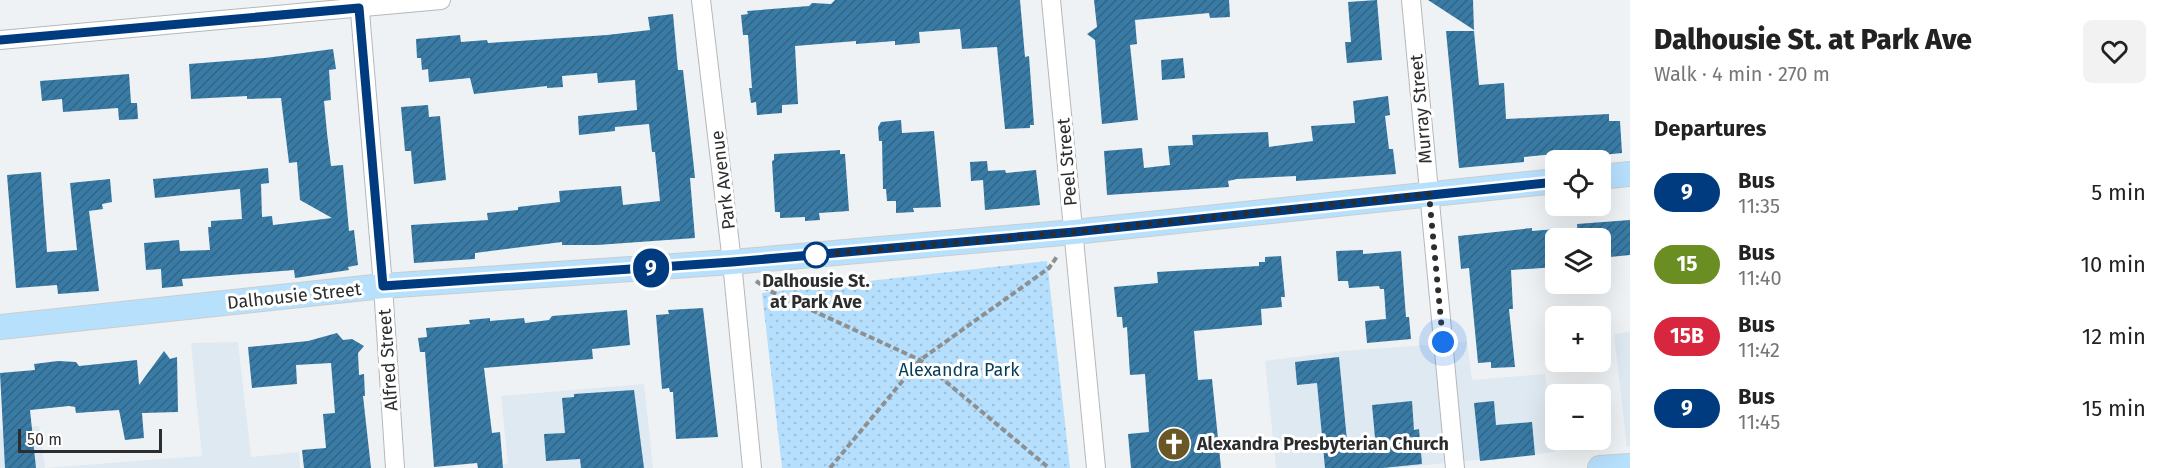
<!DOCTYPE html>
<html lang="en">
<head>
<meta charset="utf-8">
<style>
	:root { --surface:#fff; --page:#f2f2f2; --text:#222; --muted:#767676 }
	body { margin:0; font-family:"Fira Sans",sans-serif; background:var(--page); color:var(--text); height:100vh; display:flex; flex-direction:column; font-size:22px; white-space:nowrap }
	* { box-sizing:border-box; margin:0 }
	p { font-size:20px; color:var(--muted) }
	.icon { flex:none; width:33px; height:33px; fill:none; stroke:currentColor; stroke-width:2; stroke-linecap:round; stroke-linejoin:round }
	.map { position:relative; flex:1; overflow:hidden }
	.panel { display:flex; flex-direction:column; background:var(--surface); width:540px }
	.panel>* { flex:none }
	.badge { padding:0 12px; border-radius:20px; font-size:21px; line-height:39px }
	.controls { position:absolute; left:1545px; top:150px; display:grid; gap:12px }
	.controls a { display:grid; place-items:center; width:66px; height:66px; border-radius:9px; background:var(--surface); box-shadow:0 6px 24px #0002; font-size:30px }
	.scale { position:absolute; left:18px; bottom:15px; width:144px; box-sizing:border-box; padding-left:6px; border:3px solid #2c2d2e; border-top:0; font-size:16px; line-height:21px; white-space:nowrap; color:#2c2d2e; -webkit-text-stroke:4px #fff; paint-order:stroke }
	.you { position:absolute; width:30px; height:30px; margin:-15px; border:4px solid #fff; border-radius:50%; background:#1a73e8; box-shadow:0 0 0 9px #1a73e833 }
	.map>.badge { position:absolute; translate:-50% -50%; box-shadow:0 0 0 3px #fff }
	h2 { padding:0 24px; font-size:22px; line-height:54px }
	.round { display:grid; place-items:center; flex:none; width:63px; height:63px; border-radius:9px; background:var(--page) }
	.overview { display:flex; align-items:center; justify-content:space-between; height:102px; padding:0 24px }
	h1 { font-size:28px; font-weight:800; line-height:45px }
	ul { padding:0; list-style:none }
	li { display:flex; align-items:center; gap:18px; height:72px; padding:0 24px }
	li div { flex:1 }
	li b { display:block; font-size:22px }
	li em { font-style:normal }
	li .badge { min-width:66px; font-weight:700; text-align:center }
	main { display:flex; flex:1; min-height:0 }
	.map>svg:first-child { display:block }
</style>
</head>
<body>
<main>
<div class="map">
<svg width="1630" height="468" viewBox="0 0 1630 468">
	<defs>
		<pattern id="grass-dots" width="8" height="8" patternUnits="userSpaceOnUse" patternTransform="scale(1.5)"><rect width="8" height="8" fill="#b5dffd"/><path d="M2 2h.1M6 6h.1" fill="none" stroke="#9cc0d9" stroke-width="1.8" stroke-linecap="round"/></pattern>
		<pattern id="building-hatch" width="6" height="6" patternUnits="userSpaceOnUse" patternTransform="scale(1.5)"><rect width="6" height="6" fill="#397ba5"/><path d="M-1 1l2-2M0 6l6-6M5 7l2-2" fill="none" stroke="#306587"/></pattern>
	</defs>
	<rect width="100%" height="100%" fill="#eff2f4"/>
	<g fill="#dfe9f1">
		<polygon points="1630,332 1630,446 1627,447 1614,334"/>
		<polygon points="238,342 251,457 299,452 300,468 0,468 0,429 39,426 45,468 202,456 191,343"/>
		<polygon points="1467,342 1472,380 1545,374 1555,452 1397,468 1276,468 1265,361 1344,351"/>
		<polygon points="644,384 653,468 474,468 508,464 501,396"/>
	</g>
	<polygon fill="url(#grass-dots)" points="1047,261 1070,468 782,468 762,293"/>
	<g fill="url(#building-hatch)">
		<polygon points="835,0 1020,0 1025,57 1029,56 1034,125 1030,125 1030,128 1005,129 997,47 962,49 960,29 919,32 920,43 895,45 895,41 856,44 856,41 795,46 798,104 782,105 782,113 757,115 756,102 751,103 749,88 752,88 748,35 743,35 741,15 748,14 747,11 809,6 812,3 831,4"/>
		<polygon points="1094,0 1229,0 1230,17 1210,18 1209,13 1135,20 1137,44 1130,45 1138,120 1102,124 1095,40 1087,34 1097,27"/>
		<polygon points="1377,0 1382,60 1347,63 1345,42 1351,42 1348,2"/>
		<polygon points="1428,0 1473,0 1474,30"/>
		<polygon points="673,14 678,70 683,70 693,159 695,178 690,178 695,238 597,245 562,245 562,242 475,253 475,259 414,263 411,225 488,220 487,213 518,210 518,207 560,202 559,191 621,186 623,205 660,201 655,152 652,152 649,124 615,127 615,131 579,135 578,116 637,110 635,80 598,83 597,73 562,76 563,87 547,88 547,86 474,94 470,78 429,82 428,69 422,70 421,58 417,58 416,39 460,35 461,42 487,40 488,43 607,35 650,30 648,17"/>
		<polygon points="1446,31 1474,31 1479,85 1504,83 1506,119 1609,114 1609,121 1620,121 1622,153 1554,160 1554,154 1524,157 1524,162 1459,168"/>
		<polygon points="333,49 336,69 329,70 331,100 324,101 327,133 331,166 343,165 349,231 354,230 358,265 348,267 349,270 295,278 294,270 182,279 183,286 162,288 161,269 146,270 144,243 179,240 180,251 210,250 208,227 211,227 211,221 242,219 240,189 155,198 153,179 268,168 269,183 261,184 262,217 272,216 273,225 332,218 300,200 297,162 289,163 281,98 247,99 247,96 191,99 189,64 265,58"/>
		<polygon points="1183,58 1185,78 1162,80 1161,60"/>
		<polygon points="129,74 131,103 137,103 138,119 119,120 118,108 63,112 62,99 42,101 40,81"/>
		<polygon points="1388,96 1390,115 1385,116 1389,149 1393,149 1396,174 1296,181 1296,176 1237,179 1228,181 1229,187 1107,195 1104,151 1142,148 1144,168 1170,165 1168,146 1193,145 1192,135 1268,132 1269,147 1313,141 1311,126 1355,123 1353,101"/>
		<polygon points="428,105 429,117 440,116 446,180 414,184 411,151 405,151 401,107"/>
		<polygon points="901,120 902,133 934,131 941,207 913,208 914,212 896,213 896,201 887,201 886,189 883,189 882,141 879,141 878,127 881,122"/>
		<polygon points="840,150 840,154 845,154 849,211 819,213 820,220 805,221 805,217 780,218 780,212 775,212 772,161 774,160 774,154"/>
		<polygon points="987,161 988,171 1005,170 1006,173 1036,170 1040,205 985,210 983,180 971,181 970,162"/>
		<polygon points="41,172 47,252 77,250 70,183 110,179 112,202 102,204 103,209 89,211 99,291 58,294 57,285 16,288 7,175"/>
		<polygon points="1630,220 1630,255 1600,258 1600,238 1578,238 1577,224"/>
		<polygon points="1532,228 1532,231 1556,229 1556,267 1511,270 1513,309 1509,309 1515,367 1491,368 1491,362 1478,363 1469,268 1461,269 1458,236"/>
		<polygon points="1363,250 1363,254 1401,251 1406,317 1409,317 1411,339 1367,343 1365,321 1386,319 1384,289 1380,289 1379,286 1349,288 1348,281 1338,281 1336,251"/>
		<polygon points="1281,256 1285,297 1281,297 1282,307 1261,309 1262,325 1194,331 1198,380 1212,379 1221,468 1131,468 1128,434 1149,432 1145,374 1130,375 1127,327 1123,328 1122,317 1117,317 1114,287 1158,283 1157,272 1259,266 1259,262 1265,262 1265,257"/>
		<polygon points="703,308 718,437 676,439 673,392 670,392 669,388 662,389 656,315 669,314 668,310"/>
		<polygon points="627,310 630,345 592,349 593,359 484,368 492,433 500,432 503,468 478,468 477,463 434,467 425,352 420,352 418,338 427,337 426,328 470,324 469,320 490,318 490,321 524,318 525,323 549,320 552,316"/>
		<polygon points="337,333 343,340 352,339 364,346 358,353 359,375 364,374 365,396 363,396 371,468 304,468 302,450 326,448 323,414 335,413 331,363 296,365 297,384 252,388 248,347 308,341"/>
		<polygon points="164,351 170,359 177,357 178,412 142,413 144,438 125,440 119,410 76,413 75,407 69,406 30,410 36,468 5,468 0,373 35,370 34,364 58,361 76,362 79,366 137,360 139,385"/>
		<polygon points="1339,357 1348,451 1376,449 1372,405 1412,401 1414,430 1419,429 1422,464 1383,468 1325,468 1317,383 1297,385 1295,362"/>
		<polygon points="634,390 644,468 581,468 580,459 546,461 544,434 565,433 562,398 574,397 574,394"/>
		<polygon points="1494,401 1496,425 1532,422 1535,455 1480,461 1474,403"/>
	</g>
	<g fill="none" stroke-linecap="round" stroke-linejoin="round">
		<g stroke="#b5b8bb" stroke-width="20">
			<g id="minor">
				<polyline points="359,0 383,286 395,468"/>
				<polyline points="701,0 732,262 752,468"/>
				<polyline points="1051,0 1096,468"/>
				<polyline points="1411,0 1455,468"/>
				<polyline points="0,40 441,0"/>
			</g>
		</g>
		<g stroke="#cccdcd" stroke-width="26">
			<g id="major">
				<polyline points="1600,177 1630,174"/>
				<polyline points="0,327 383,286 732,262 1074,232 1556,181"/>
				<polyline points="1600,468 1630,466"/>
			</g>
		</g>
		<g stroke="#8d8f90" stroke-width="4" stroke-dasharray="6 3" stroke-linecap="butt">
			<polyline points="756,281 770,291 920,360 1049,468"/>
			<polyline points="830,468 920,360 1049,268 1058,255"/>
		</g>
		<use href="#minor" stroke="#fff" stroke-width="18"/>
		<use href="#major" stroke="#b7e0fd" stroke-width="24"/>
	</g>
	<g fill="none" stroke-linecap="round" stroke-linejoin="round">
		<g stroke="#fff" stroke-width="14">
			<polyline id="line" points="0,40 359,8 383,286 732,262 1074,232 1556,182"/>
		</g>
		<use href="#line" stroke="#003b80" stroke-width="9"/>
		<polyline stroke="#2c2d2e" stroke-width="6" stroke-dasharray="0 10.8" points="816,255 1074,232 1429,194 1443,342"/>
	</g>
	<defs>
		<g id="church-disc" transform="scale(1.725)"><circle r="9.5" fill="#695725" stroke="#fff"/><path d="M-1.2-6h2.4v3.5h3.3v2.4h-3.3V6h-2.4V-.1h-3.3v-2.4h3.3Z" fill="#fff"/></g>
	</defs>
	<g fill-rule="evenodd">
		<use href="#church-disc" x="1174" y="444"/>
	</g>
	<circle fill="#fff" stroke="#003b80" stroke-width="3" cx="816" cy="255" r="12"/>
	<g text-anchor="middle" stroke-width="6" stroke-linejoin="round" paint-order="stroke">
		<g font-size="18" fill="#2c2d2e" stroke="#fff">
			<text transform="translate(1421 109) rotate(-95)" y="6">Murray Street</text>
			<text transform="translate(1067 162) rotate(-95)" y="6">Peel Street</text>
			<text transform="translate(723 180) rotate(-97)" y="6">Park Avenue</text>
			<text transform="translate(294 296) rotate(-6)" y="6">Dalhousie Street</text>
			<text transform="translate(388 360) rotate(-94)" y="6">Alfred Street</text>
		</g>
		<g font-size="18" font-weight="bold" fill="#2c2d2e" stroke="#fff">
			<text x="816" y="287">Dalhousie St.<tspan x="816" dy="21">at Park Ave</tspan></text>
		</g>
		<g font-size="18" fill="#053c5a" stroke="#fff">
			<text x="959" y="376">Alexandra Park</text>
		</g>
		<g font-size="18" font-weight="bold" fill="#2c2d2e" stroke="#fff" text-anchor="start">
			<text x="1197" y="450">Alexandra Presbyterian Church</text>
		</g>
	</g>
</svg>
<div class="controls">
<a><svg class="icon" aria-label="locate" viewBox="0 0 24 24"><circle cx="12" cy="12" r="6"/><path d="M12 2v4M12 18v4M2 12h4M18 12h4"/></svg></a>
<a><svg class="icon" aria-label="layers" viewBox="0 0 24 24"><path d="M12 4l9 5-9 5-9-5zM3 14l9 5 9-5"/></svg></a>
<a>+</a>
<a>−</a>
</div>
<div class="scale">50 m</div>
<div class="you" style="left:1443px;top:342px"></div>
<b class="badge" style="left:651px;top:268px;background:#003b80;color:#fff">9</b>
</div>
<section class="panel">
<div class="overview"><div><h1>Dalhousie St. at Park Ave</h1><p>Walk · 4 min · 270 m</p></div><a class="round"><svg class="icon" aria-label="heart" viewBox="0 0 24 24"><path d="M12 20l-8-8c-3-5 5-10 8-4 3-6 11-1 8 4z"/></svg></a></div>
<h2>Departures</h2>
<ul>
<li><span class="badge" style="background:#003b80;color:#fff">9</span><div><b>Bus</b><p>11:35</p></div><em>5 min</em></li>
<li><span class="badge" style="background:#6b8e23;color:#fff">15</span><div><b>Bus</b><p>11:40</p></div><em>10 min</em></li>
<li><span class="badge" style="background:#d7263d;color:#fff">15B</span><div><b>Bus</b><p>11:42</p></div><em>12 min</em></li>
<li><span class="badge" style="background:#003b80;color:#fff">9</span><div><b>Bus</b><p>11:45</p></div><em>15 min</em></li>
</ul>
</section>
</main>
</body>
</html>
